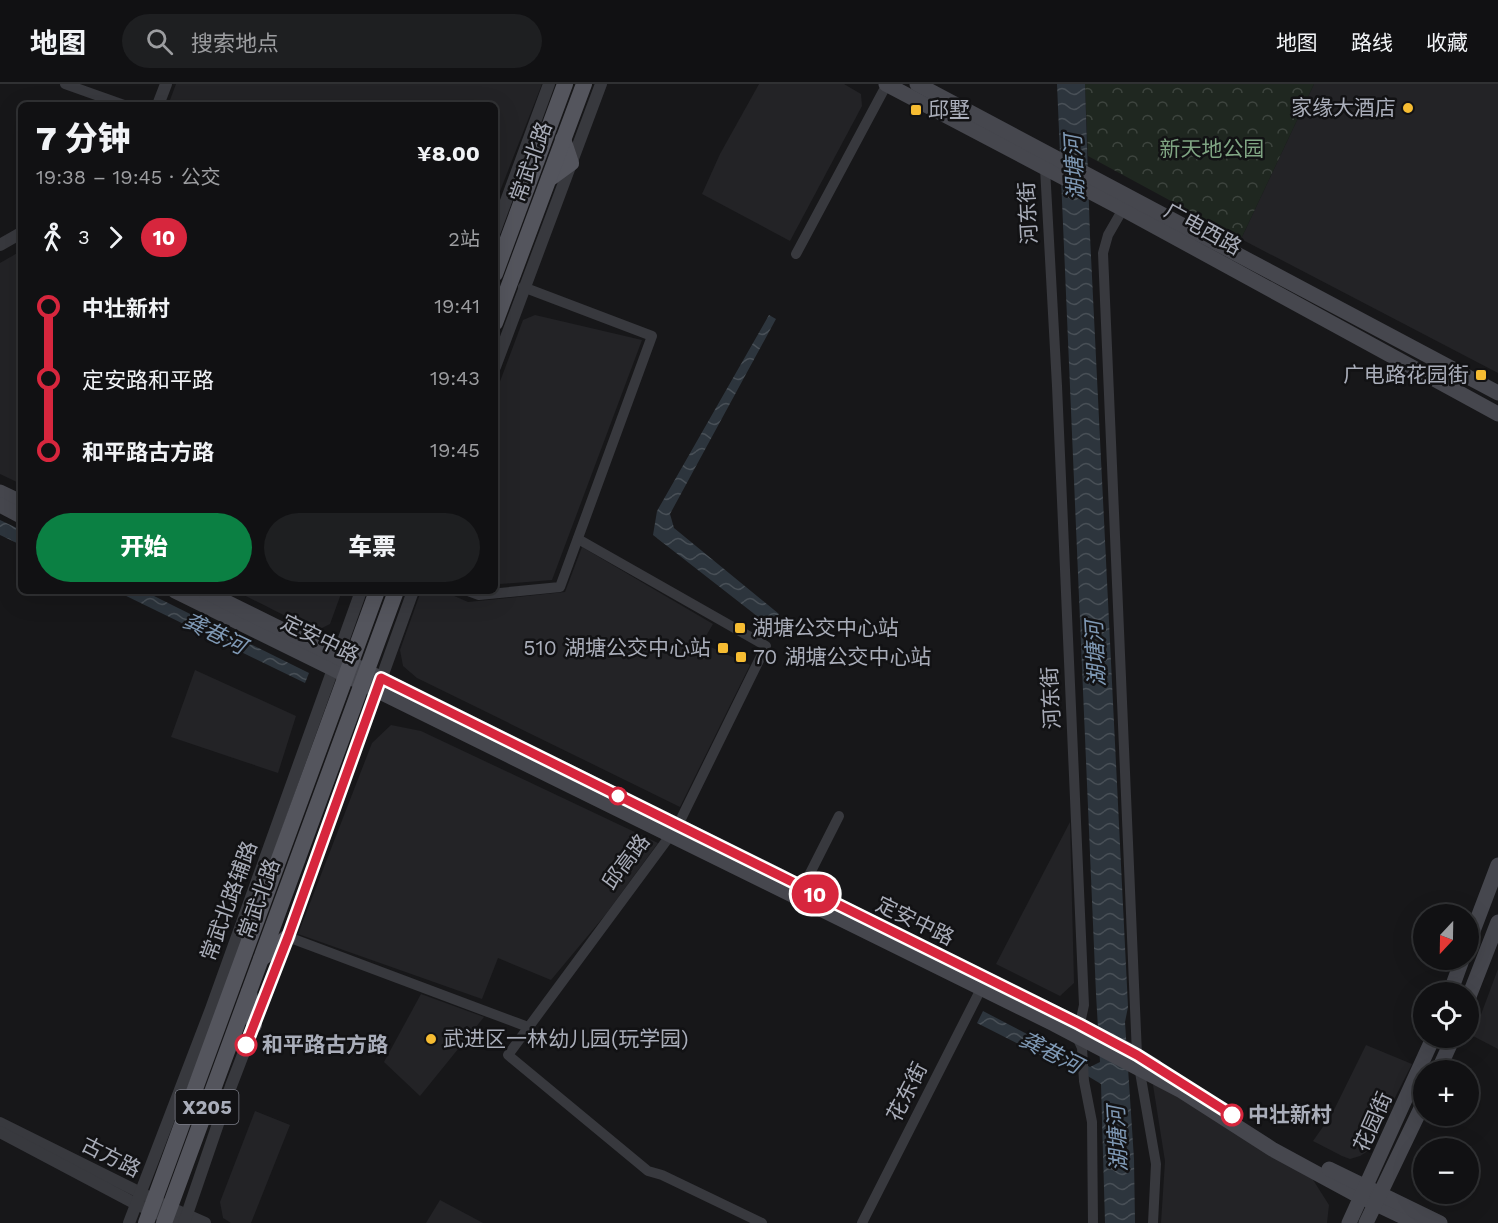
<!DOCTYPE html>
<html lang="zh">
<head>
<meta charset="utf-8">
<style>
	:root { --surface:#111113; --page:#1e1f21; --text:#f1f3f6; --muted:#9c9da0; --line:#303133; --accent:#0b8043 }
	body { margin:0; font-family:"Work Sans","Noto Sans SC",sans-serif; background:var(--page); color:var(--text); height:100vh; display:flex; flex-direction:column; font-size:22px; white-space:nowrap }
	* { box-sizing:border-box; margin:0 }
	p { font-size:20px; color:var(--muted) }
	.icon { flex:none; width:33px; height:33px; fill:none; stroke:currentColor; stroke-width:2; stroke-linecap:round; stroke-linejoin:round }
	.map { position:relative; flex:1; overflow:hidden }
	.details { position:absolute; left:18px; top:18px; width:480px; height:492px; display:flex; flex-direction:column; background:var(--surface); border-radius:9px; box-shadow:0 6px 24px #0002,0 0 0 2px var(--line) }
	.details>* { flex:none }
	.badge { padding:0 12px; border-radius:20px; font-size:21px; line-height:39px }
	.needle { width:39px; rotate:202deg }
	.controls { position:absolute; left:1413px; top:820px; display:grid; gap:12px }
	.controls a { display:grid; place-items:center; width:66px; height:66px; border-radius:50%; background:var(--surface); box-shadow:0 6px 24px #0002,0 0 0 2px var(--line); font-size:30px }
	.map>.badge { position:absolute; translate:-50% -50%; box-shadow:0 0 0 3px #fff }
	.legs { display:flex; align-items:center; gap:9px; height:66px; padding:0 18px; font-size:20px }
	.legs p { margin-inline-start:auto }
	.overview { display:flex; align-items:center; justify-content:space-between; height:102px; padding:0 18px }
	h1 { font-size:33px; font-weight:800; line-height:45px }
	.cta { display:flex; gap:12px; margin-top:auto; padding:12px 18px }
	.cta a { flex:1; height:69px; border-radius:36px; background:var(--accent); color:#fff; font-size:24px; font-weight:800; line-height:69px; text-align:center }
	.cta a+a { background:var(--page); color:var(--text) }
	ul { padding:0 18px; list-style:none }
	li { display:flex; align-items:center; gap:21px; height:72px; font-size:22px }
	li i { display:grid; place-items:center; width:9px; height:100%; margin:0 8px; background:currentColor }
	li i::after { content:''; width:15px; height:15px; margin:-8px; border:4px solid; border-radius:50%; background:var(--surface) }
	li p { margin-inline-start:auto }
	li:first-child i { background:linear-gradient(#0000 50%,currentColor 0) }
	li:last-child i { background:linear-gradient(currentColor 50%,#0000 0) }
	header { display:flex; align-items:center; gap:36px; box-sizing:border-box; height:84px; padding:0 30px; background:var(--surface); border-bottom:2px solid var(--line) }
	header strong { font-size:28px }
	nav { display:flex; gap:33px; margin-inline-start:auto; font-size:21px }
	.search { width:420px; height:54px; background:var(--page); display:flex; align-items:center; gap:15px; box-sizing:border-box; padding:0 21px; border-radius:33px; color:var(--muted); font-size:22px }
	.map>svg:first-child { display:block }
</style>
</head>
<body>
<header>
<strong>地图</strong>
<div class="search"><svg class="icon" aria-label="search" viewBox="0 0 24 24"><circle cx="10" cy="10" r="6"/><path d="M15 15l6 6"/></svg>搜索地点</div>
<nav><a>地图</a><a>路线</a><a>收藏</a></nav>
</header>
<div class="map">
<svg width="1498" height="1139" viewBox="0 0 1498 1139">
	<defs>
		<pattern id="park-crowns" width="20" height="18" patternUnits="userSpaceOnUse" patternTransform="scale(1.5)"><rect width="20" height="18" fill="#1f2720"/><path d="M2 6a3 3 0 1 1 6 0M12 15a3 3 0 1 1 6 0" fill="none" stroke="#3d443e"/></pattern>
		<pattern id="water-waves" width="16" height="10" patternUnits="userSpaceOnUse" patternTransform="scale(1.5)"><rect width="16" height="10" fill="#2d353d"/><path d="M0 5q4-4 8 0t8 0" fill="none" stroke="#495057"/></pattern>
	</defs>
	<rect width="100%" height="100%" fill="#171719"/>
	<g fill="#232326">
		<polygon points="176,0 542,0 495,120 495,21 182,21 170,16"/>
		<polygon points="759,0 844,0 861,10 862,22 790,157 702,110 720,70"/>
		<polygon points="1314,0 1498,0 1498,289 1241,155"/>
		<polygon points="21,167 21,400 0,390 0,179"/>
		<polygon points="535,231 642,256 552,496 500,500 495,498 495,311 523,236"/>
		<polygon points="582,463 713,540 702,559 750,581 680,723 417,594 403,582 400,566 421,507 443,507 468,518 565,508"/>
		<polygon points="236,507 342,507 330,540 320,545 309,544"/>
		<polygon points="195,586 296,632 278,689 171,653"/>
		<polygon points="391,641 421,647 658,759 606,830 551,896 498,874 482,915 298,850 372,659"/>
		<polygon points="1070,738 1074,899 1060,912 996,880"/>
		<polygon points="1498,885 1498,965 1473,952"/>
		<polygon points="421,910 484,933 420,1012 384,978"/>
		<polygon points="1366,961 1412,980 1368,1067 1360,1072 1350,1075 1342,1072 1313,1057 1332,1030"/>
		<polygon points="1158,998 1310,1091 1329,1121 1327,1139 1161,1139 1165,1077 1153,1001"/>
		<polygon points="255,1027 290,1041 251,1139 231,1139 223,1134 220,1118"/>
		<polygon points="440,1116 483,1139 426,1139"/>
	</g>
	<polygon fill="url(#park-crowns)" points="1085,0 1314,0 1241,155 1088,72"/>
	<g fill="url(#water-waves)">
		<polygon points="1057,0 1085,0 1090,152 1128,923 1125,938 1134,1075 1135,1139 1105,1139 1101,1000 1071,982 1054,978 977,939 983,927 1090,983 1100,978 1096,910"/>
		<polygon points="769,231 776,235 670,430 674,444 779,530 771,543 653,451 657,427"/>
		<polygon points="0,436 21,446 21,461 0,451"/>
		<polygon points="116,507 144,507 309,589 305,599"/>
	</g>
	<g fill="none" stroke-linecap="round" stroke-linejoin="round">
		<g stroke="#38393e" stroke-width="10">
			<polyline points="65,0 124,21"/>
			<polyline points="1045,84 1057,302 1084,921 1077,953 1082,964 1084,997 1092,1038 1093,1139"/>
			<polyline points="1123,125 1108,151 1103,169 1137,971 1156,1080 1153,1139"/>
			<polyline points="796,170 887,0"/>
			<polyline points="578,455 766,562 678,741 508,971 648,1087 662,1091 762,1139"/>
			<polyline points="468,507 479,511 560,503 652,252 523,203"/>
			<polyline points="798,813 839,732"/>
			<polyline points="288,853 528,943"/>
			<polyline points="862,1139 986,895"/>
		</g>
		<g stroke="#38393e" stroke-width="12">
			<polyline points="158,21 166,0"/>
			<polyline points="495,147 549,0"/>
			<polyline points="0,161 21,149"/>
			<polyline points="495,283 601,0"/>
			<polyline points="0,1039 147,1112"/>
			<polyline points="0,1048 136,1120 180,1139"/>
			<polyline points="162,1120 205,1139"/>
			<polyline points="129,1139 211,925 361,507"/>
			<polyline points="184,1139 231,1002 288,853 413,507"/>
		</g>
		<g stroke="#46474e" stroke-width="15">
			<polyline points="886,0 1123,125 1498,330"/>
			<polyline points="917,0 1498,309"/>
			<polyline points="0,408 21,418"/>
			<polyline points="0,421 21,432"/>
			<polyline points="175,507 1054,940 1180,1006 1272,1065 1353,1109 1416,1139"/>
			<polyline points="204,507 782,793"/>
			<polyline points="1468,860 1498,781"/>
			<polyline points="1450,909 1462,876"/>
			<polyline points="1468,915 1498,838"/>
			<polyline points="1045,924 1128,966 1156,983"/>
			<polyline points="1438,987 1453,954"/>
			<polyline points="1329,1085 1440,1139"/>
			<polyline points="1349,1139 1433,954"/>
			<polyline points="1366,1139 1424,1018"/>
		</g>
		<g stroke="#54555d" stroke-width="16">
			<polyline points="549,95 571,79 563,55"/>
			<polyline points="495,190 565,0"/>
			<polyline points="495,239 584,0"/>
			<polyline points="261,875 288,853"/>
			<polyline points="249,908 254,941"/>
			<polyline points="146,1139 377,507"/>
			<polyline points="164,1139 396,507"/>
		</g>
	</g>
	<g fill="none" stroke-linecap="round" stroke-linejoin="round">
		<g stroke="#fff" stroke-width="14">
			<polyline id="line-1" points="246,961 288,853 381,594 1079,940 1137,971 1232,1031"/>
		</g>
		<use href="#line-1" stroke="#d7263d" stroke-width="9"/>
	</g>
	<g fill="#f6bc32" stroke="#121214" stroke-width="2">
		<circle cx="1408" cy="24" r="6"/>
		<rect x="910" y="20" width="12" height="12" rx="3"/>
		<rect x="1475" y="285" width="12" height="12" rx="3"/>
		<rect x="734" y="538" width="12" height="12" rx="3"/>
		<rect x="717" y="558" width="12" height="12" rx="3"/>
		<rect x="735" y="567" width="12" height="12" rx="3"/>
		<circle cx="431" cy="955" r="6"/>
	</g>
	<g fill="#fff" stroke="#d7263d" stroke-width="3">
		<circle cx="618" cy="712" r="8"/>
		<circle cx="246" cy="961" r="10"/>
		<circle cx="1232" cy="1031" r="10"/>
	</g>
	<g text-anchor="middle" stroke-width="5" stroke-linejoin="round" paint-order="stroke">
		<rect fill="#121214" stroke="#7c7e88" stroke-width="1.5" x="175.5" y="1006" width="63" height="34" rx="4.5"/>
		<g font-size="20" font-weight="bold" fill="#a9adb9">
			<text x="207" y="1030">X205</text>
		</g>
		<g font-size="21" fill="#a9adb9" stroke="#121214" text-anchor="start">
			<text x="1396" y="31" text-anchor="end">家缘大酒店</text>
			<text x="928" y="33">邱墅</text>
			<text x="1469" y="298" text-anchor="end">广电路花园街</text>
			<text x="752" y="551">湖塘公交中心站</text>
			<text x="711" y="571" text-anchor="end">510 湖塘公交中心站</text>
			<text x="753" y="580">70 湖塘公交中心站</text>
			<text x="443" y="962">武进区一林幼儿园(玩学园)</text>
		</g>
		<g font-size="21" fill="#7fa583" stroke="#121214">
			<text x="1212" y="72">新天地公园</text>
		</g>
		<g font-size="21" fill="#a9adb9" stroke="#121214">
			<text transform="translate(531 78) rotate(-70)" y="7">常武北路</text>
			<text transform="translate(1028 129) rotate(-93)" y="7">河东街</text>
			<text transform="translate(1203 145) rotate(29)" y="7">广电西路</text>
			<text transform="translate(320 555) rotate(26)" y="7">定安中路</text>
			<text transform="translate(1051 614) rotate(-93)" y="7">河东街</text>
			<text transform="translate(626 778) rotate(-53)" y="7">邱高路</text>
			<text transform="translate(259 815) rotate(-70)" y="7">常武北路</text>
			<text transform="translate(229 817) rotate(-70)" y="7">常武北路辅路</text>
			<text transform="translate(915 837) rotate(26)" y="7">定安中路</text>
			<text transform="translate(907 1008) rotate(-63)" y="7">花东街</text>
			<text transform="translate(1373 1038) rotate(-66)" y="7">花园街</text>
			<text transform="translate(111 1073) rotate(27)" y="7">古方路</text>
		</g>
		<g font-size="21" font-weight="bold" fill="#a9adb9" stroke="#121214" text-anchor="start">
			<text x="262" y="968">和平路古方路</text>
			<text x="1248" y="1038">中壮新村</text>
		</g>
		<g font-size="22" font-style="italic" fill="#7f99b5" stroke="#121214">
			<text transform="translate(1074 84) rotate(-93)" y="8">湖塘河</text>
			<text transform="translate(215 549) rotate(26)" y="8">龚巷河</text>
			<text transform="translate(1095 570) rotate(-93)" y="8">湖塘河</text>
			<text transform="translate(1051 968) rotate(27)" y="8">龚巷河</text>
			<text transform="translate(1117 1055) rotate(-93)" y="8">湖塘河</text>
		</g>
	</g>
</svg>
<div class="controls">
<a><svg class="needle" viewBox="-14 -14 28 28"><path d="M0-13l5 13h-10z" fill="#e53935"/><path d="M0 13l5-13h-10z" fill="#9c9da0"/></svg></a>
<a><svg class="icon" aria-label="locate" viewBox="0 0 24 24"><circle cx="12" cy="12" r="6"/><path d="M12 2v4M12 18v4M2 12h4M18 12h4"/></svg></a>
<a>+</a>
<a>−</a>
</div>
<b class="badge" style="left:815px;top:810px;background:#d7263d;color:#fff">10</b>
<section class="details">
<div class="overview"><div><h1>7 分钟</h1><p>19:38 – 19:45 · 公交</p></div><b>¥8.00</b></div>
<div class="legs"><svg class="icon" aria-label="walk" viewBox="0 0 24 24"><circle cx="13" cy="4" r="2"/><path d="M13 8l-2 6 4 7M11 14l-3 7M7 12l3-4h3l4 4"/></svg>3<svg class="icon" aria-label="forward" viewBox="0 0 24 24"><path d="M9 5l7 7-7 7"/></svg><b class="badge" style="background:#d7263d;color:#fff">10</b><p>2站</p></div>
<ul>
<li><i style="color:#d7263d"></i><b>中壮新村</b><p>19:41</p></li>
<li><i style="color:#d7263d"></i><span>定安路和平路</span><p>19:43</p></li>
<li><i style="color:#d7263d"></i><b>和平路古方路</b><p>19:45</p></li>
</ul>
<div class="cta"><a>开始</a><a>车票</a></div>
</section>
</div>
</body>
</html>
